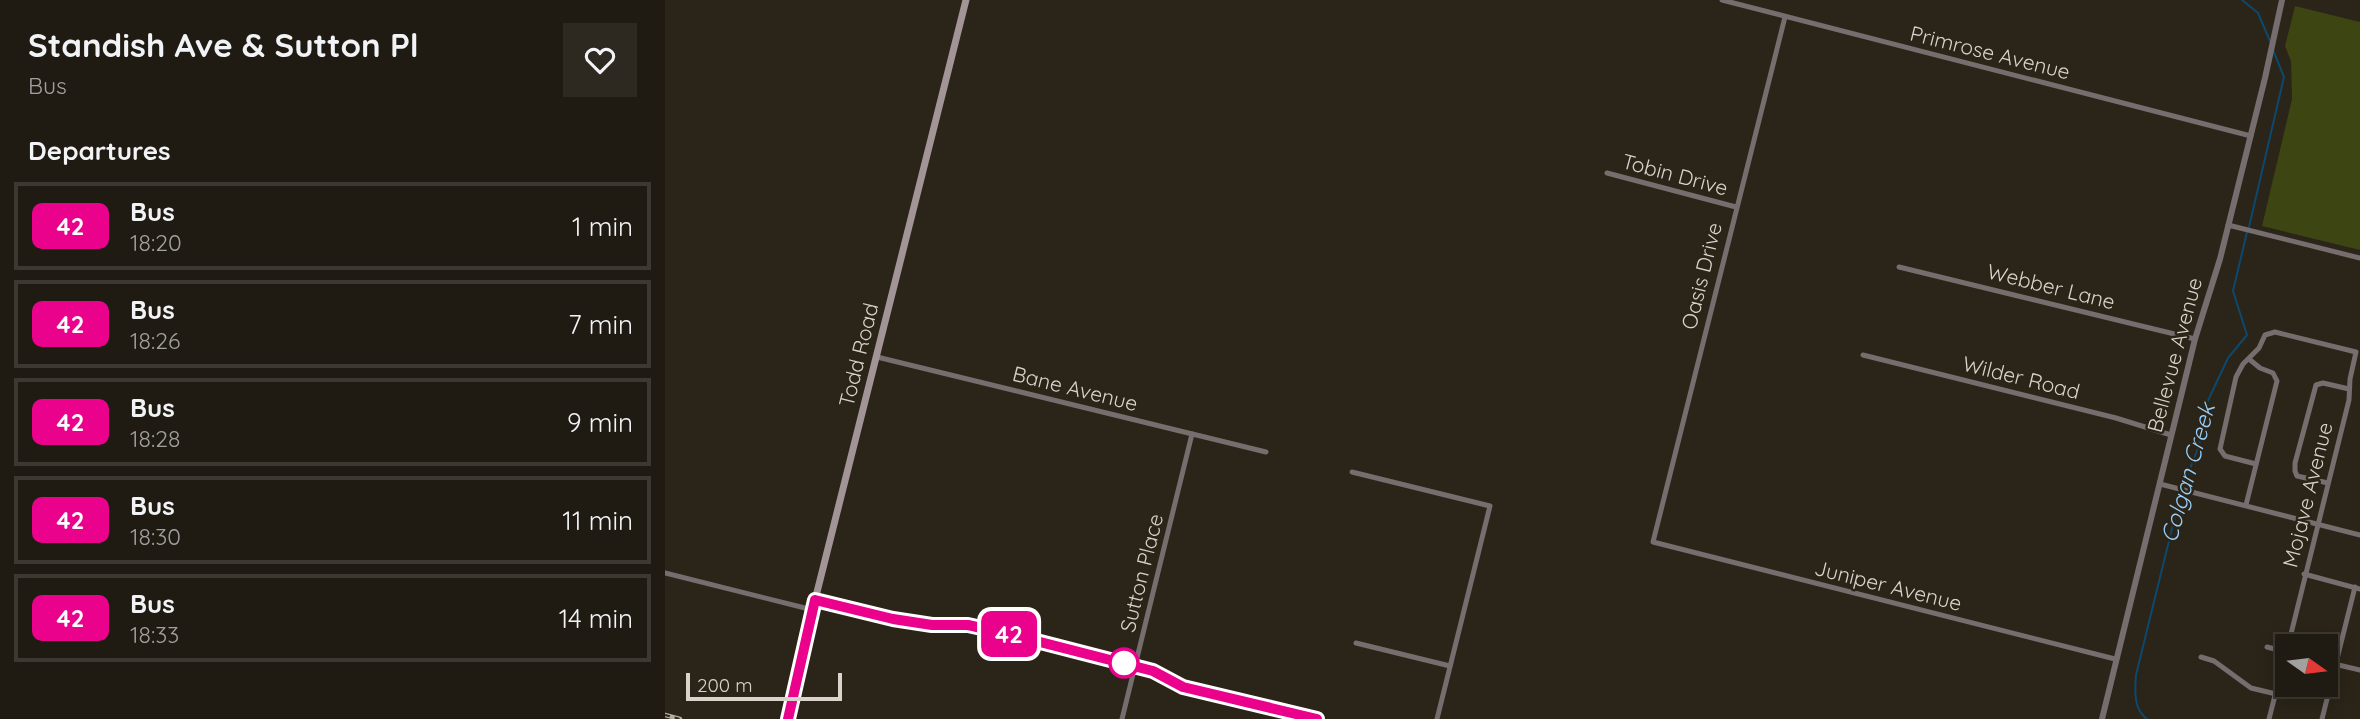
<!DOCTYPE html>
<html lang="en">
<head>
<meta charset="utf-8">
<style>
	:root { --surface:#201b12; --page:#2d2820; --text:#f1f3f6; --muted:#a2a19f; --line:#3d3932 }
	body { margin:0; font-family:Quicksand,sans-serif; background:var(--page); color:var(--text); height:100vh; display:flex; flex-direction:column; font-size:26px; white-space:nowrap }
	* { box-sizing:border-box; margin:0 }
	p { font-size:23px; color:var(--muted) }
	.icon { flex:none; width:38px; height:38px; fill:none; stroke:currentColor; stroke-width:2; stroke-linecap:round; stroke-linejoin:round }
	.map { position:relative; flex:1; overflow:hidden }
	.side { display:flex; flex-direction:column; background:var(--surface); width:665px }
	.side>* { flex:none }
	.badge { padding:0 14px; border-radius:10px; font-size:24px; line-height:46px }
	.needle { width:46px; rotate:104deg }
	.controls { position:absolute; left:1610px; top:634px; display:grid; gap:14px }
	.controls a { display:grid; place-items:center; width:63px; height:63px; border-radius:0px; background:var(--surface); box-shadow:0 4px 18px #0003,0 0 0 2px var(--line); font-size:35px }
	.scale { position:absolute; left:21px; bottom:18px; width:156px; box-sizing:border-box; padding-left:7px; border:4px solid #d8d3cb; border-top:0; font-size:19px; line-height:24px; white-space:nowrap; color:#d8d3cb; -webkit-text-stroke:5px #2b2418; paint-order:stroke }
	.map>.badge { position:absolute; translate:-50% -50%; box-shadow:0 0 0 4px #fff }
	h2 { padding:0 28px; font-size:26px; line-height:63px }
	.round { display:grid; place-items:center; flex:none; width:74px; height:74px; border-radius:0px; background:var(--page) }
	.overview { display:flex; align-items:center; justify-content:space-between; height:119px; padding:0 28px }
	h1 { font-size:33px; font-weight:700; line-height:52px }
	ul { padding:0; list-style:none }
	li { display:flex; align-items:center; gap:21px; height:88px; margin:0 14px 10px; padding:0 14px; border:4px solid var(--line); border-radius:0px }
	li div { flex:1 }
	li b { display:block; font-size:26px }
	li em { font-style:normal }
	li .badge { min-width:77px; font-weight:700; text-align:center }
	main { display:flex; flex:1; min-height:0 }
	.map>svg:first-child { display:block }
</style>
</head>
<body>
<main>
<section class="side">
<div class="overview"><div><h1>Standish Ave &amp; Sutton Pl</h1><p>Bus</p></div><a class="round"><svg class="icon" aria-label="heart" viewBox="0 0 24 24"><path d="M12 20l-8-8c-3-5 5-10 8-4 3-6 11-1 8 4z"/></svg></a></div>
<h2>Departures</h2>
<ul>
<li><span class="badge" style="background:#ea028c;color:#fff">42</span><div><b>Bus</b><p>18:20</p></div><em>1 min</em></li>
<li><span class="badge" style="background:#ea028c;color:#fff">42</span><div><b>Bus</b><p>18:26</p></div><em>7 min</em></li>
<li><span class="badge" style="background:#ea028c;color:#fff">42</span><div><b>Bus</b><p>18:28</p></div><em>9 min</em></li>
<li><span class="badge" style="background:#ea028c;color:#fff">42</span><div><b>Bus</b><p>18:30</p></div><em>11 min</em></li>
<li><span class="badge" style="background:#ea028c;color:#fff">42</span><div><b>Bus</b><p>18:33</p></div><em>14 min</em></li>
</ul>
</section>
<div class="map">
<svg width="1695" height="719" viewBox="0 0 1695 719">
	<rect width="100%" height="100%" fill="#2b2418"/>
	<polygon fill="#3d4512" points="1630,6 1695,22 1695,250 1597,226 1627,99 1626,61 1620,46"/>
	<g fill="none" stroke-linecap="round" stroke-linejoin="round">
		<g stroke="#0d486d" stroke-width="2">
			<polyline points="1577,0 1593,13 1605,41"/>
			<polyline points="1584,227 1619,77 1608,50"/>
			<polyline points="1518,486 1534,446 1540,407 1563,358 1582,335 1568,291 1582,232"/>
			<path d="M 1482,719 C 1468,709 1470,690 1471,675 L 1516,492"/>
		</g>
		<g stroke="#756d6e" stroke-width="5">
			<polyline points="1057,0 1586,136"/>
			<polyline points="1120,17 988,542 1450,659"/>
			<polyline points="942,173 1071,207"/>
			<polyline points="1563,225 1695,258"/>
			<polyline points="1234,267 1530,339"/>
			<polyline points="1198,355 1451,418 1506,435"/>
			<polyline points="212,357 601,452"/>
			<polyline points="1591,464 1560,456 1555,449 1571,377 1578,364 1594,348 1600,335 1610,332 1691,352 1685,379 1684,400 1623,646"/>
			<polyline points="687,472 825,506 772,719"/>
			<polyline points="1663,483 1632,476 1630,471 1630,463 1651,385 1658,383 1684,389"/>
			<polyline points="1495,484 1695,535"/>
			<polyline points="1581,505 1612,381 1608,373 1595,368 1584,359"/>
			<polyline points="0,573 148,610"/>
			<polyline points="1639,574 1695,589"/>
			<polyline points="150,600 228,619 267,625 303,625 352,636 488,671 518,687 652,719"/>
			<polyline points="691,643 785,666"/>
			<polyline points="1602,647 1622,652"/>
			<polyline points="1536,657 1549,661 1586,688 1611,694"/>
			<polyline points="1661,662 1695,670"/>
			<polyline points="457,719 527,434"/>
			<polyline points="1604,719 1622,648"/>
			<polyline points="1657,719 1690,587"/>
		</g>
		<polyline stroke="#756d6e" stroke-width="6" points="1437,719 1530,339 1555,259 1600,78 1617,0"/>
		<polyline stroke="#a39597" stroke-width="7" points="123,719 150,600 301,0"/>
		<g stroke="#b2aca3" stroke-width="4.5">
			<polyline id="rail" points="0,715 15,719"/>
		</g>
		<use href="#rail" stroke="#2b2418" stroke-width="2" stroke-dasharray="5" stroke-linecap="butt"/>
	</g>
	<g fill="none" stroke-linecap="round" stroke-linejoin="round">
		<g stroke="#fff" stroke-width="16">
			<polyline id="line" points="123,719 150,600 228,619 267,625 303,625 352,636 488,671 518,687 652,719"/>
		</g>
		<use href="#line" stroke="#ea028c" stroke-width="10"/>
	</g>
	<circle fill="#fff" stroke="#ea028c" stroke-width="3.5" cx="459" cy="663" r="14"/>
	<g text-anchor="middle" stroke-width="5" stroke-linejoin="round" paint-order="stroke">
		<g font-size="21" fill="#d8d3cb" stroke="#2b2418">
			<text transform="translate(1325 53) rotate(14)" y="7">Primrose Avenue</text>
			<text transform="translate(1010 175) rotate(15)" y="7">Tobin Drive</text>
			<text transform="translate(1037 276) rotate(-76)" y="7">Oasis Drive</text>
			<text transform="translate(1386 287) rotate(14)" y="7">Webber Lane</text>
			<text transform="translate(194 355) rotate(-76)" y="7">Todd Road</text>
			<text transform="translate(1510 355) rotate(-75)" y="7">Bellevue Avenue</text>
			<text transform="translate(1356 378) rotate(14)" y="7">Wilder Road</text>
			<text transform="translate(410 389) rotate(14)" y="7">Bane Avenue</text>
			<text transform="translate(1643 495) rotate(-76)" y="7">Mojave Avenue</text>
			<text transform="translate(477 573) rotate(-76)" y="7">Sutton Place</text>
			<text transform="translate(1223 586) rotate(14)" y="7">Juniper Avenue</text>
		</g>
		<g font-size="23" font-style="italic" fill="#99cff9" stroke="#2b2418">
			<text transform="translate(1523 473) rotate(-74)" y="8">Colgan Creek</text>
		</g>
	</g>
</svg>
<div class="controls">
<a><svg class="needle" viewBox="-14 -14 28 28"><path d="M0-13l5 13h-10z" fill="#e53935"/><path d="M0 13l5-13h-10z" fill="#a2a19f"/></svg></a>
</div>
<div class="scale">200 m</div>
<b class="badge" style="left:344px;top:634px;background:#ea028c;color:#fff">42</b>
</div>
</main>
</body>
</html>
